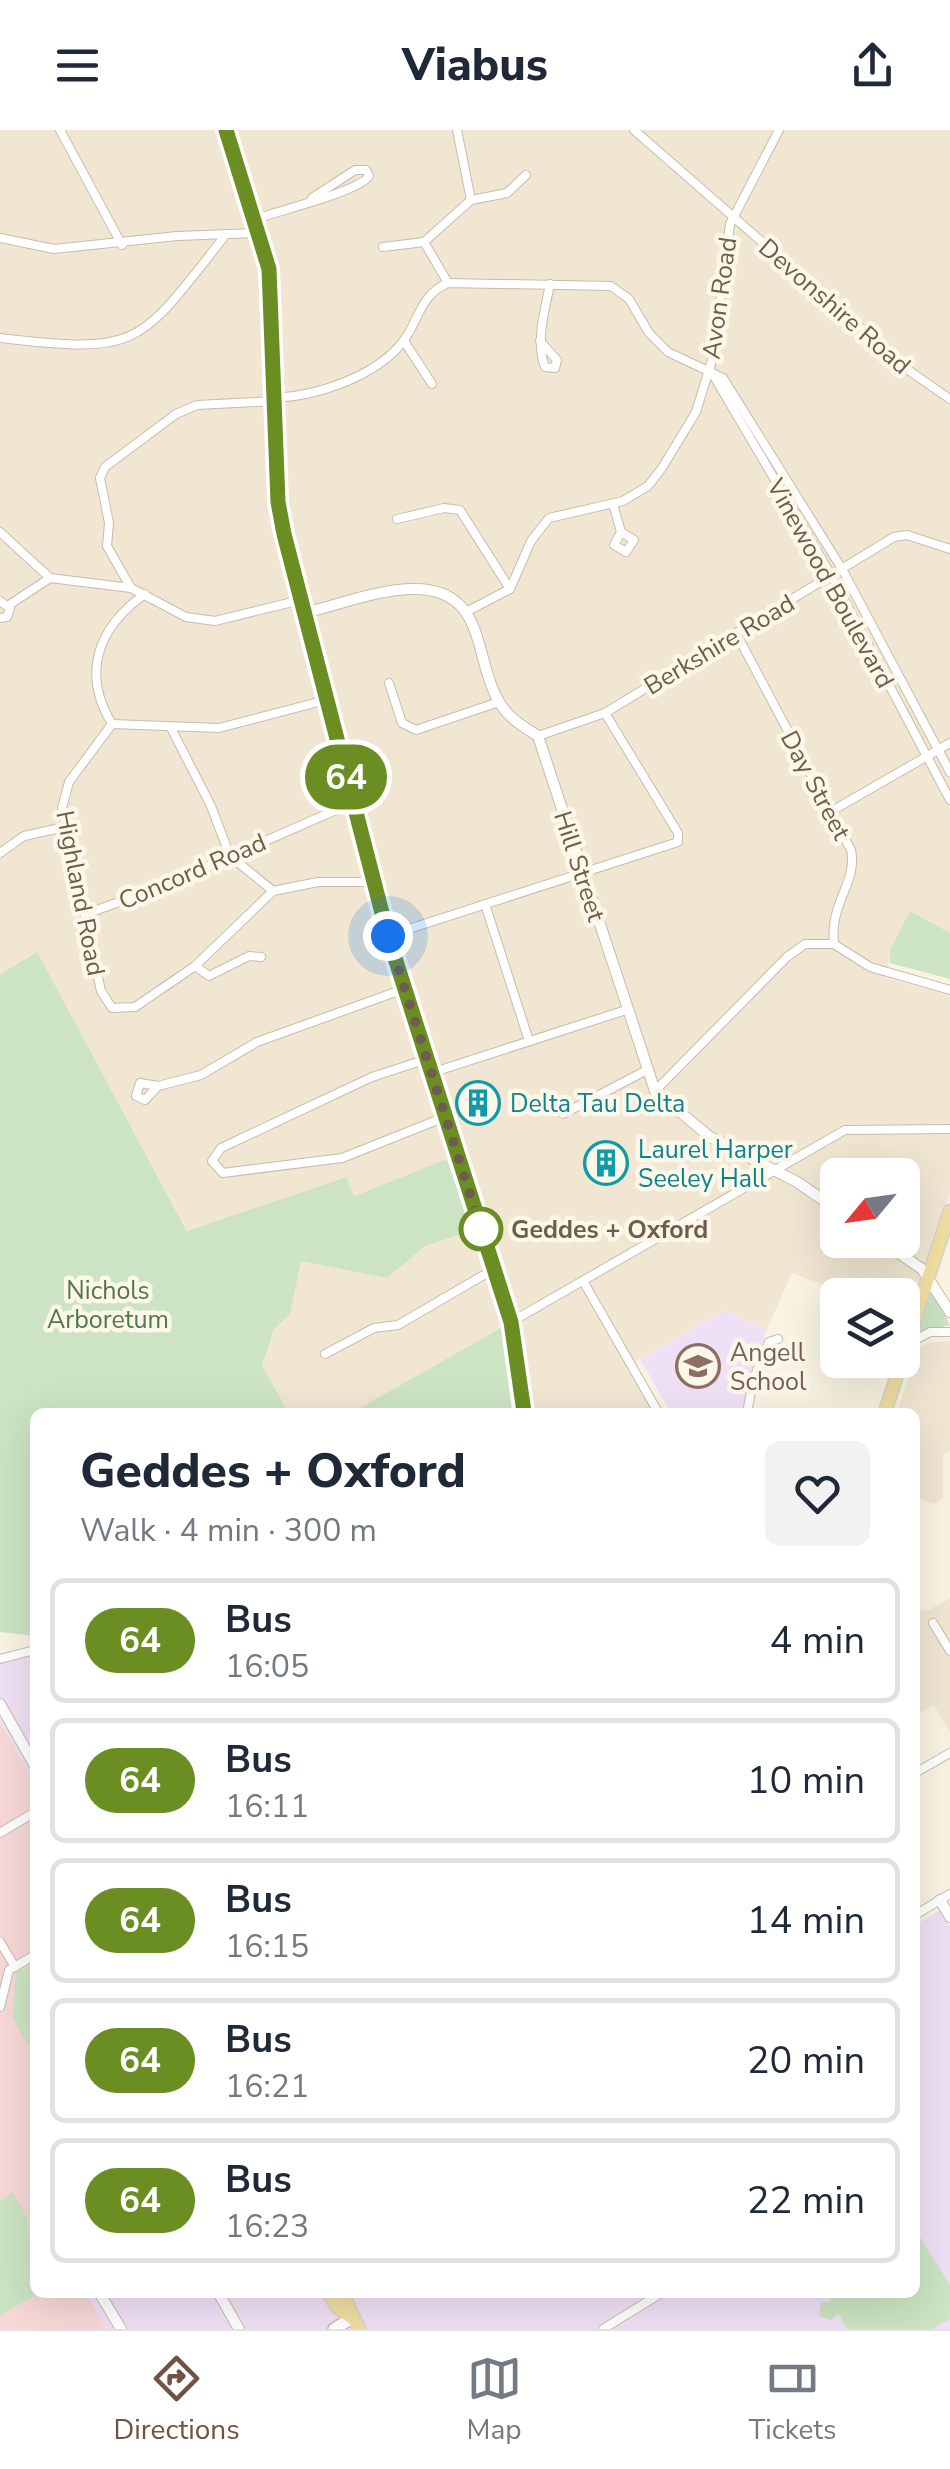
<!DOCTYPE html>
<html lang="en">
<head>
<meta charset="utf-8">
<style>
	:root { --surface:#fff; --page:#f2f2f3; --text:#1f2937; --muted:#747a83; --line:#e0e1e3; --accent:#715244 }
	body { margin:0; font-family:"Nunito Sans",sans-serif; background:var(--page); color:var(--text); height:100vh; display:flex; flex-direction:column; font-size:38px; white-space:nowrap }
	* { box-sizing:border-box; margin:0 }
	p { font-size:32px; color:var(--muted) }
	.icon { flex:none; width:55px; height:55px; fill:none; stroke:currentColor; stroke-width:2; stroke-linecap:round; stroke-linejoin:round }
	.map { position:relative; flex:1; overflow:hidden }
	.details { position:absolute; left:30px; top:1278px; width:890px; height:890px; display:flex; flex-direction:column; background:var(--surface); border-radius:15px; box-shadow:0 10px 40px #0002 }
	.details>* { flex:none }
	.badge { padding:0 20px; border-radius:32px; font-size:35px; line-height:65px }
	.needle { width:65px; rotate:241deg }
	.buttons { position:absolute; left:820px; top:1028px; display:grid; gap:20px }
	.buttons a { display:grid; place-items:center; width:100px; height:100px; border-radius:15px; background:var(--surface); box-shadow:0 10px 40px #0002; font-size:50px }
	.you { position:absolute; width:50px; height:50px; margin:-25px; border:8px solid #fff; border-radius:50%; background:#1a73e8; box-shadow:0 0 0 15px #1a73e833 }
	.map>.badge { position:absolute; translate:-50% -50%; box-shadow:0 0 0 5px #fff }
	.round { display:grid; place-items:center; flex:none; width:105px; height:105px; border-radius:15px; background:var(--page) }
	.overview { display:flex; align-items:center; justify-content:space-between; height:170px; padding:0 50px }
	h1 { font-size:48px; font-weight:800; line-height:75px }
	ul { padding:0; list-style:none }
	li { display:flex; align-items:center; gap:30px; height:125px; margin:0 20px 15px; padding:0 30px; border:5px solid var(--line); border-radius:15px }
	li div { flex:1 }
	li b { display:block; font-size:38px }
	li em { font-style:normal }
	li .badge { min-width:110px; font-weight:700; text-align:center }
	header { display:flex; justify-content:space-between; align-items:center; height:130px; padding:0 50px; background:var(--surface); font-size:45px; font-weight:800 }
	.tabs { display:flex; justify-content:space-around; align-items:center; height:140px; border-top:2px solid var(--line); background:var(--surface); font-size:28px; color:var(--muted) }
	.tabs a { display:grid; justify-items:center; gap:5px }
	.tabs .current { color:var(--accent) }
	.map>svg:first-child { display:block }
</style>
</head>
<body>
<header><svg class="icon" aria-label="menu" viewBox="0 0 24 24"><path d="M4 6h16M4 12h16M4 18h16"/></svg>Viabus<svg class="icon" aria-label="share" viewBox="0 0 24 24"><path d="M12 15V3M7 8l5-5 5 5M5 13v7h14v-7"/></svg></header>
<div class="map">
<svg width="950" height="2199" viewBox="0 0 950 2199">
	<rect width="100%" height="100%" fill="#f9f3e3"/>
	<g fill="#f0e6d2" fill-rule="evenodd">
		<polygon points="0,0 221,0 265,134 273,366 453,1027 353,1066 345,1047 188,1101 36,822 0,844"/>
		<path d="M 230,0 L 950,0 L 950,803 L 910,781 L 890,820 L 887,848 L 950,866 L 950,1064 L 911,1187 L 903,1184 L 902,1165 L 852,1165 L 792,1143 L 766,1201 L 725,1180 L 627,1236 L 653,1282 L 530,1282 L 518,1198 L 381,765 L 288,396 L 273,134 ZM 838,1045 L 902,1045 L 902,1110 L 838,1110 Z"/>
		<polygon points="476,1099 506,1197 353,1282 288,1282 262,1237 274,1199 290,1184 300,1131 387,1148 425,1116"/>
		<polygon points="950,1211 950,1320 943,1325 943,1368 933,1374 915,1366 915,1282 897,1282 917,1220 928,1213"/>
		<polygon points="950,1468 950,1602 934,1575 915,1585 915,1478 927,1481"/>
	</g>
	<g fill="#f0e0f5">
		<polygon points="725,1180 766,1201 741,1282 671,1282 640,1229"/>
		<polygon points="35,1517 35,2162 915,2162 915,1795 941,1780 950,1796 950,2199 0,2199 0,1524"/>
	</g>
	<polygon fill="#f6d8d7" points="0,1593 35,1654 35,2162 85,2163 106,2199 0,2199"/>
	<g fill="#cce4c3">
		<polygon points="910,781 950,803 950,849 890,833 890,820"/>
		<polygon points="37,822 187,1101 346,1047 354,1066 447,1029 471,1101 425,1116 387,1148 301,1131 290,1184 274,1199 262,1236 288,1282 35,1282 35,1506 0,1502 0,844"/>
		<polygon points="932,1161 950,1195 918,1202 931,1161"/>
		<polygon points="501,1198 512,1282 353,1282"/>
		<polygon points="35,1832 35,1938 35,1927 13,1889 16,1843"/>
		<polygon points="13,2062 27,2088 38,2163 0,2186 0,2070"/>
		<polygon points="915,2099 950,2155 950,2189 932,2199 847,2199 838,2183 831,2190 819,2186 821,2173 831,2171 826,2163 915,2162"/>
	</g>
	<g fill="none" stroke-linecap="round" stroke-linejoin="round">
		<g stroke="#c8bcab" stroke-width="10">
			<g id="minor">
				<polyline points="60,0 122,115"/>
				<polyline points="457,0 471,70"/>
				<polyline points="634,0 911,242 950,269"/>
				<path d="M 256,89 C 280,80 358,62 369,46 L 366,40 L 355,40 L 312,68"/>
				<polyline points="0,108 54,119 177,106 258,103"/>
				<polyline points="424,112 471,70 507,63 526,45"/>
				<polyline points="424,112 448,153"/>
				<polyline points="383,117 424,112"/>
				<path d="M 0,208 C 141,225 139,215 224,107"/>
				<polyline points="404,211 432,254"/>
				<path d="M 540,211 L 557,230 L 555,238 L 545,237 C 535,211 545,181 550,154"/>
				<polyline points="709,238 831,445 950,670"/>
				<path d="M 275,268 C 317,266 374,247 402,213 C 419,192 419,165 448,153 L 611,156 L 629,169 L 649,203 L 668,222 L 723,248 L 842,439 L 950,642"/>
				<polyline points="613,374 621,402 634,410 626,422 614,415 621,402"/>
				<polyline points="397,389 444,378 460,380 510,459"/>
				<polyline points="0,402 50,448 131,458 186,487 215,491 301,470"/>
				<polyline points="131,458 107,416 109,393 100,348 105,337 176,284 197,275 275,271"/>
				<polyline points="0,471 10,478 7,487 0,488"/>
				<polyline points="9,475 50,448"/>
				<polyline points="466,482 510,459 531,411 549,388 623,371 648,356 662,338 696,282 713,227 730,94 779,0"/>
				<path d="M 736,503 L 851,720 C 858,752 829,773 834,814"/>
				<polyline points="389,553 402,593 416,600 499,572"/>
				<polyline points="112,594 69,652 62,678 101,861 112,878 135,877 195,836 273,761 318,752 373,752"/>
				<polyline points="112,594 219,598 326,570"/>
				<path d="M 112,594 C 81,543 98,497 145,464"/>
				<polyline points="171,598 211,676 230,726 273,761"/>
				<polyline points="538,606 605,583 894,407 907,405 950,419"/>
				<polyline points="830,682 950,613"/>
				<polyline points="0,723 24,706 65,697"/>
				<polyline points="485,774 529,911"/>
				<polyline points="86,784 165,755 352,673"/>
				<polyline points="387,806 678,712 678,703 605,583"/>
				<polyline points="195,836 209,846 249,826 261,827"/>
				<polyline points="427,929 372,947 221,1018 212,1031 223,1043 342,1028 445,987"/>
				<polyline points="431,943 626,880"/>
				<polyline points="158,956 145,970 136,966 140,953 158,956 201,945 257,912 404,859"/>
				<polyline points="655,961 787,827 805,814 834,814 870,837 950,860"/>
				<polyline points="563,984 645,941"/>
				<polyline points="583,1151 658,1282"/>
				<polyline points="511,1192 845,1000 950,999"/>
				<polyline points="910,1213 930,1202 950,1202"/>
				<polyline points="325,1224 374,1198 398,1195 494,1139"/>
				<polyline points="747,1282 754,1248 769,1212 778,1209"/>
				<polyline points="933,1493 950,1521"/>
				<polyline points="0,1529 35,1520"/>
				<polyline points="915,1643 950,1623"/>
				<polyline points="0,1703 35,1682"/>
				<polyline points="915,1785 950,1764"/>
				<polyline points="0,1812 15,1837"/>
				<polyline points="0,1877 9,1840 35,1825"/>
				<polyline points="603,2199 663,2162"/>
			</g>
		</g>
		<g stroke="#c8bcab" stroke-width="12">
			<g id="tertiary">
				<path d="M 304,483 C 338,475 376,460 411,459 C 487,457 473,526 498,570 C 507,587 522,596 538,606 L 655,961 L 710,1007 L 797,1052 L 838,1080"/>
				<polyline points="880,1110 922,1139 950,1182"/>
				<polyline points="0,1574 35,1636"/>
				<polyline points="940,1770 950,1787"/>
				<polyline points="99,2162 121,2199"/>
				<polyline points="218,2162 239,2199"/>
			</g>
		</g>
		<g stroke="#cbbdaa" stroke-width="14">
			<g id="secondary">
				<polyline points="226,0 269,139 278,372 284,404 387,806 511,1192 524,1282"/>
				<polyline points="334,2199 352,2188"/>
			</g>
		</g>
		<g stroke="#d6d2cd" stroke-width="15">
			<g id="primary">
				<polyline points="902,1228 950,1081"/>
				<polyline points="885,1282 902,1230"/>
				<polyline points="328,2162 337,2177 352,2188"/>
				<polyline points="342,2162 359,2199"/>
			</g>
		</g>
		<use href="#minor" stroke="#fff" stroke-width="8"/>
		<use href="#tertiary" stroke="#fff" stroke-width="10"/>
		<use href="#secondary" stroke="#fff" stroke-width="11"/>
		<use href="#primary" stroke="#f0dfa2" stroke-width="12"/>
	</g>
	<g fill="none" stroke-linecap="round" stroke-linejoin="round">
		<g stroke="#fff" stroke-width="22">
			<polyline id="line" points="226,0 269,139 278,372 284,404 388,806 511,1192 524,1282"/>
		</g>
		<use href="#line" stroke="#6b8e23" stroke-width="15"/>
		<polyline stroke="#6e5d4c" stroke-width="10" stroke-dasharray="0 18" points="388,806 481,1099"/>
	</g>
	<defs>
		<g id="building-ring" transform="scale(2.25)"><circle r="9.5" fill="#fcf7e8" stroke="#0f9aa8" stroke-width="1.5"/><path d="M-4-6H4V6H1V3H-1V6H-4ZM-2.5-4.3h1.7v1.8h-1.7ZM.8-4.3h1.7v1.8H.8ZM-2.5-1h1.7V.8h-1.7ZM.8-1h1.7V.8H.8Z" fill="#0f9aa8"/></g>
		<g id="school-ring" transform="scale(2.25)"><circle r="9.5" fill="#fcf7e8" stroke="#8d6e63" stroke-width="1.5"/><path d="M0-5L7-2L0 1L-7-2ZM-4 1L0 2.5L4 1V4Q0 6-4 4Z" fill="#8d6e63"/></g>
	</defs>
	<g fill-rule="evenodd">
		<use href="#building-ring" x="478" y="973"/>
		<use href="#building-ring" x="606" y="1033"/>
		<use href="#school-ring" x="698" y="1236"/>
	</g>
	<circle fill="#fff" stroke="#6b8e23" stroke-width="5" cx="481" cy="1099" r="20"/>
	<g text-anchor="middle" stroke-width="9" stroke-linejoin="round" paint-order="stroke">
		<g font-size="25" fill="#6e5d4c" stroke="#fcf7e8">
			<text transform="translate(719 168) rotate(-82)" y="9">Avon Road</text>
			<text transform="translate(835 176) rotate(41)" y="9">Devonshire Road</text>
			<text transform="translate(831 453) rotate(61)" y="9">Vinewood Boulevard</text>
			<text transform="translate(719 514) rotate(-31)" y="9">Berkshire Road</text>
			<text transform="translate(816 655) rotate(62)" y="9">Day Street</text>
			<text transform="translate(580 736) rotate(72)" y="9">Hill Street</text>
			<text transform="translate(192 741) rotate(-23)" y="9">Concord Road</text>
			<text transform="translate(81 763) rotate(79)" y="9">Highland Road</text>
		</g>
		<g font-size="25" fill="#0d838f" stroke="#fcf7e8" text-anchor="start">
			<text x="510" y="982">Delta Tau Delta</text>
			<text x="638" y="1028">Laurel Harper<tspan x="638" dy="29">Seeley Hall</tspan></text>
		</g>
		<g font-size="25" font-weight="bold" fill="#6e5d4c" stroke="#fcf7e8" text-anchor="start">
			<text x="511" y="1108">Geddes + Oxford</text>
		</g>
		<g font-size="25" fill="#507849" stroke="#fcf7e8">
			<text x="108" y="1169">Nichols<tspan x="108" dy="29">Arboretum</tspan></text>
		</g>
		<g font-size="25" fill="#785e54" stroke="#fcf7e8" text-anchor="start">
			<text x="730" y="1231">Angell<tspan x="730" dy="29">School</tspan></text>
		</g>
	</g>
</svg>
<div class="buttons">
<a><svg class="needle" viewBox="-14 -14 28 28"><path d="M0-13l5 13h-10z" fill="#e53935"/><path d="M0 13l5-13h-10z" fill="#747a83"/></svg></a>
<a><svg class="icon" aria-label="layers" viewBox="0 0 24 24"><path d="M12 4l9 5-9 5-9-5zM3 14l9 5 9-5"/></svg></a>
</div>
<div class="you" style="left:388px;top:806px"></div>
<b class="badge" style="left:346px;top:647px;background:#6b8e23;color:#fff">64</b>
<section class="details">
<div class="overview"><div><h1>Geddes + Oxford</h1><p>Walk · 4 min · 300 m</p></div><a class="round"><svg class="icon" aria-label="heart" viewBox="0 0 24 24"><path d="M12 20l-8-8c-3-5 5-10 8-4 3-6 11-1 8 4z"/></svg></a></div>
<ul>
<li><span class="badge" style="background:#6b8e23;color:#fff">64</span><div><b>Bus</b><p>16:05</p></div><em>4 min</em></li>
<li><span class="badge" style="background:#6b8e23;color:#fff">64</span><div><b>Bus</b><p>16:11</p></div><em>10 min</em></li>
<li><span class="badge" style="background:#6b8e23;color:#fff">64</span><div><b>Bus</b><p>16:15</p></div><em>14 min</em></li>
<li><span class="badge" style="background:#6b8e23;color:#fff">64</span><div><b>Bus</b><p>16:21</p></div><em>20 min</em></li>
<li><span class="badge" style="background:#6b8e23;color:#fff">64</span><div><b>Bus</b><p>16:23</p></div><em>22 min</em></li>
</ul>
</section>
</div>
<nav class="tabs">
<a class="current"><svg class="icon" aria-label="directions" viewBox="0 0 24 24"><path d="M12 3l9 9-9 9-9-9zM9 14v-3h6M13 9l2 2-2 2"/></svg>Directions</a>
<a><svg class="icon" aria-label="map" viewBox="0 0 24 24"><path d="M3 6l6-2 6 2 6-2v14l-6 2-6-2-6 2zM9 4v14M15 6v14"/></svg>Map</a>
<a><svg class="icon" aria-label="tickets" viewBox="0 0 24 24"><path d="M3 7h18v10H3zM15 7v10"/></svg>Tickets</a>
</nav>
</body>
</html>
